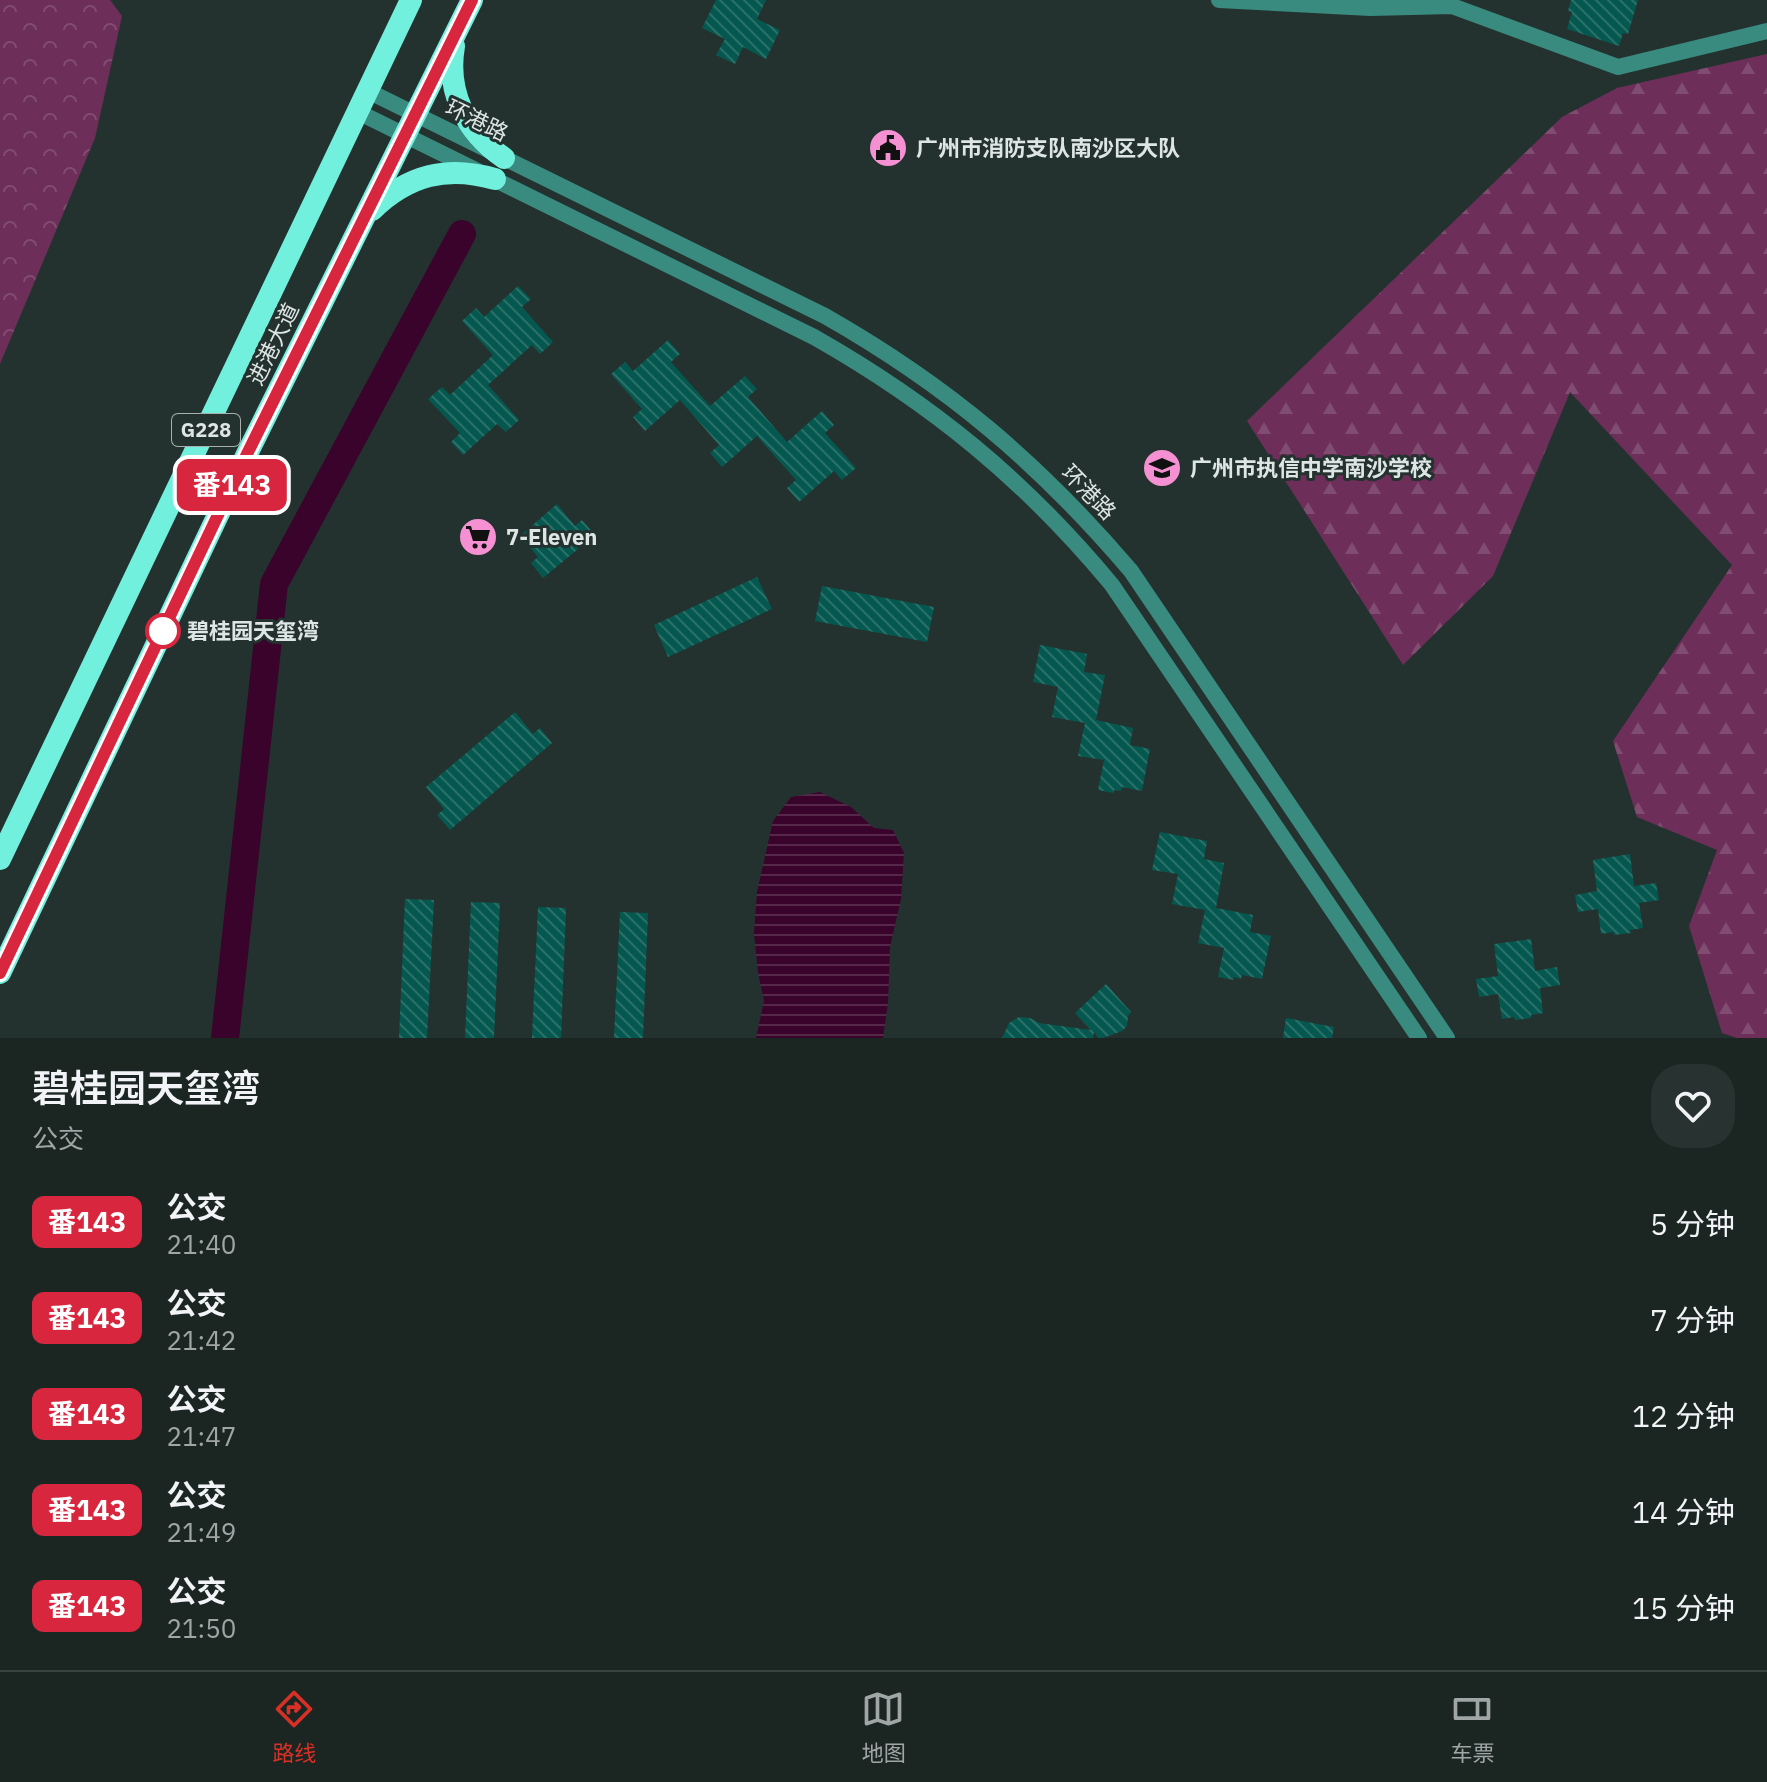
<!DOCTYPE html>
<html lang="zh">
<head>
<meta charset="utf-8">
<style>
	:root { --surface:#1b2623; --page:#283230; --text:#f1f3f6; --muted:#a0a5a6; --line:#394341; --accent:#d93025 }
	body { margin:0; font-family:"IBM Plex Sans","Noto Sans SC",sans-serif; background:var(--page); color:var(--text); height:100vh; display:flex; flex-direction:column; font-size:30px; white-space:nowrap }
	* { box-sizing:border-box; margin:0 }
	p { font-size:26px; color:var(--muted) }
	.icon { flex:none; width:44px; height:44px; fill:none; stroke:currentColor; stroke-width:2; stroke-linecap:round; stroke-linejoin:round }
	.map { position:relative; height:1038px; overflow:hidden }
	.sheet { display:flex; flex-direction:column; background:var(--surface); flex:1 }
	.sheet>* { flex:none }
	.badge { padding:0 16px; border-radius:12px; font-size:28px; line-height:52px }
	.map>.badge { position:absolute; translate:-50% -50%; box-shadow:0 0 0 4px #fff }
	.round { display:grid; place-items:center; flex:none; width:84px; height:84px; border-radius:32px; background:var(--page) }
	.summary { display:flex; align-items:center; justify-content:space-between; height:136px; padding:0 32px }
	h1 { font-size:38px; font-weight:600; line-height:60px }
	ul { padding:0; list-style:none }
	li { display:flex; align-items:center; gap:24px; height:96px; padding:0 32px }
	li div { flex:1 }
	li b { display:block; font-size:30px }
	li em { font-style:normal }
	li .badge { min-width:88px; font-weight:700; text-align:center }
	.tab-bar { display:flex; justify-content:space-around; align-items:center; height:112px; border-top:2px solid var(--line); background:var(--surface); font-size:22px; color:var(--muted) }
	.tab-bar a { display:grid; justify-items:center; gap:4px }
	.tab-bar .current { color:var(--accent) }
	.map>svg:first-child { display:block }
</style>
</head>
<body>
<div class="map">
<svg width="1767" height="1038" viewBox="0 0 1767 1038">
	<defs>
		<pattern id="forest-firs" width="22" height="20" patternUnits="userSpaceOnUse" patternTransform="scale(2)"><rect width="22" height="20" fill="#6d2e59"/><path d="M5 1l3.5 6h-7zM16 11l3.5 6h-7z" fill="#814c71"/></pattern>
		<pattern id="park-crowns" width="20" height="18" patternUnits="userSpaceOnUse" patternTransform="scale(2)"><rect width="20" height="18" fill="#6d2e59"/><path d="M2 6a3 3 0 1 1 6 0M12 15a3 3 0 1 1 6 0" fill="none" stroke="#814c71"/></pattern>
		<pattern id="water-rules" width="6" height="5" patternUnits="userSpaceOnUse" patternTransform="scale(2)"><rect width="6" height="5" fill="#39032b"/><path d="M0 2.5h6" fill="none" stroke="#55284a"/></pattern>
		<pattern id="building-back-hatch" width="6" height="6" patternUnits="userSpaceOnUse" patternTransform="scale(2)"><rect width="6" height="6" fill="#05584f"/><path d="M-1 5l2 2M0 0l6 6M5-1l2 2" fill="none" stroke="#297068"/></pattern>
	</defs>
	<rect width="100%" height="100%" fill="#24322f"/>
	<polygon fill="url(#forest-firs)" points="1767,54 1767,1038 1737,1038 1722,1033 1689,926 1717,850 1637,817 1613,741 1732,565 1570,392 1493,576 1403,665 1247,421 1562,117 1617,88"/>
	<polygon fill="url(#park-crowns)" points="0,0 110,0 122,16 95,138 0,364"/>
	<polygon fill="url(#water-rules)" points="820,792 851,807 874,828 893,830 904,853 901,899 890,947 888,1003 883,1038 756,1038 764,1001 758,973 754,933 757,892 773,821 791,797"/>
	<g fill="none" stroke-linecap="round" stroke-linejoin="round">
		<polyline stroke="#39032b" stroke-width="28" points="225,1038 274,584 462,234"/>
	</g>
	<g fill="url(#building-back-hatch)">
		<polygon points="716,0 766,0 757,19 780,30 766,59 743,47 735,64 716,55 725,39 702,28"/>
		<polygon points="1571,0 1638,0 1628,34 1623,33 1619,46 1567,29 1572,12 1568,11"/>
		<polygon points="518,286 531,299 522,307 553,342 540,354 532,345 488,385 519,420 506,432 497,424 463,455 451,442 460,433 428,399 442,387 450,395 493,355 462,321 476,308 484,317"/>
		<polygon points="668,340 680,354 671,362 710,406 745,376 757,389 748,397 787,442 822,411 834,425 825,433 856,468 842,480 834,471 799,502 787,488 796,480 757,436 722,467 710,453 719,445 680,400 645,431 633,417 642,409 611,374 625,362 633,371"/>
		<polygon points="557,504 575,526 582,520 595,535 543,578 531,563 538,557 520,536"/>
		<polygon points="757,577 772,609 668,657 654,625"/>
		<polygon points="822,586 934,607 927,642 815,621"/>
		<polygon points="1040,645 1087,654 1084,672 1105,675 1096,720 1133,728 1130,745 1150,749 1142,791 1122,787 1121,791 1114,790 1114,793 1098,790 1104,760 1078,756 1085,723 1052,717 1058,687 1033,682"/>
		<polygon points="515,712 533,734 540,728 552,743 450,830 437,815 444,809 426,787"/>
		<polygon points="1160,832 1207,841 1204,859 1224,863 1216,908 1253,915 1250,932 1271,936 1262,979 1242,975 1241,979 1234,977 1234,980 1218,977 1224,948 1198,943 1205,910 1172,904 1178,874 1152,870"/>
		<polygon points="1630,854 1634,886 1656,883 1659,900 1639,903 1643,928 1630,930 1631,933 1614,935 1614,932 1601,934 1598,909 1578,912 1575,895 1597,891 1593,860"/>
		<polygon points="405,899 434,900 427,1038 399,1038"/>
		<polygon points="471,902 500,903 494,1038 465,1038"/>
		<polygon points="538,907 566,908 561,1038 532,1038"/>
		<polygon points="620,912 648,913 643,1038 614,1038"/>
		<polygon points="1531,939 1535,971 1557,967 1560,985 1540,988 1543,1013 1531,1015 1531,1018 1515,1020 1514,1017 1502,1019 1498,994 1479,997 1476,979 1498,976 1494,944"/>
		<polygon points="1106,984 1131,1012 1128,1016 1127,1026 1122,1031 1103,1038 1099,1038 1094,1032 1093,1038 1002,1038 1009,1023 1019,1017 1030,1018 1039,1023 1091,1030 1075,1013"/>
		<polygon points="1286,1018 1334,1027 1332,1038 1283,1038"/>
	</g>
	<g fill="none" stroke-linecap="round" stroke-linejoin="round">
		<g stroke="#398b7f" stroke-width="16">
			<polyline points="1219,0 1370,8 1452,6 1618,67 1767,31"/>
			<path d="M 368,91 L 825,316 C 948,386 1039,463 1131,571 L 1447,1038"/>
			<path d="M 358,112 L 814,337 C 932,404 1025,480 1112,585 L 1419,1038"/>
		</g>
		<g stroke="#72f0de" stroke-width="22">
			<path d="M 454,46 C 446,92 466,132 504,158"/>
			<path d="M 372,210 C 408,175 447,165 495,179"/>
			<polyline points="0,859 411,0"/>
			<polyline points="0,973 247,454 472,0"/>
		</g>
	</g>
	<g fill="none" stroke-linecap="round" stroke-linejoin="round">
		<g stroke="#fff" stroke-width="18">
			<polyline id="line" points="0,973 247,454 472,0"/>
		</g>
		<use href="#line" stroke="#d7263d" stroke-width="12"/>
	</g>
	<defs>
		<g id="civic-disc" transform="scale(2)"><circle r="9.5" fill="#f591d2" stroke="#24322f"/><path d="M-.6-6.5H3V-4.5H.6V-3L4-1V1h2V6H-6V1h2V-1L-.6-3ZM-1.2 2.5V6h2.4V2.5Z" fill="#111"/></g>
		<g id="school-disc" transform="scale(2)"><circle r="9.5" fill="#f591d2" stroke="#24322f"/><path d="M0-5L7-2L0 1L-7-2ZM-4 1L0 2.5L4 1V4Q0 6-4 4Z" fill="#111"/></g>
		<g id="supermarket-disc" transform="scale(2)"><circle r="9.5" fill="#f591d2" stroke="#24322f"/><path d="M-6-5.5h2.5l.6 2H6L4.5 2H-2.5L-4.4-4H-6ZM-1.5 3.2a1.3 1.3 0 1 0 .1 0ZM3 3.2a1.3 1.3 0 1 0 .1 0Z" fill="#111"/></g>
	</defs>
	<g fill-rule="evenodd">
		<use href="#civic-disc" x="888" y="148"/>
		<use href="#school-disc" x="1162" y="468"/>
		<use href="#supermarket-disc" x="478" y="537"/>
	</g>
	<circle fill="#fff" stroke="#d7263d" stroke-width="4" cx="163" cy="631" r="16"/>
	<g text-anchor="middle" stroke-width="6" stroke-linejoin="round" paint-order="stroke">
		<rect fill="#24322f" stroke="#a6b0ae" stroke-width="2" x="172" y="414" width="68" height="32" rx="6"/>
		<g font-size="20" font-weight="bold" fill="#dee6e5">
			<text x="206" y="437">G228</text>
		</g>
		<g font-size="22" fill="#dee6e5" stroke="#24322f">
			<text transform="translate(477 120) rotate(26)" y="8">环港路</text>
			<text transform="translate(273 344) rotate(-64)" y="8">进港大道</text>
			<text transform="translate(1089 492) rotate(46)" y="8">环港路</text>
		</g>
		<g font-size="22" font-weight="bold" fill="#dee6e5" stroke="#24322f" text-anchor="start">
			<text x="916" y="156">广州市消防支队南沙区大队</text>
			<text x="1190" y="476">广州市执信中学南沙学校</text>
			<text x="506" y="545">7-Eleven</text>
		</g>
		<g font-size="22" font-weight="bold" fill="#dee6e5" stroke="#24322f" text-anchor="start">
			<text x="187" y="639">碧桂园天玺湾</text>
		</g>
	</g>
</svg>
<b class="badge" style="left:232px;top:485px;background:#d7263d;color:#fff">番143</b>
</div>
<section class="sheet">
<div class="summary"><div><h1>碧桂园天玺湾</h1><p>公交</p></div><a class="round"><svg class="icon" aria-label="heart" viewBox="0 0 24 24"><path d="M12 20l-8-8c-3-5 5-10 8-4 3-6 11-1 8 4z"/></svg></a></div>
<ul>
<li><span class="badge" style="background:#d7263d;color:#fff">番143</span><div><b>公交</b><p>21:40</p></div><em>5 分钟</em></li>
<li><span class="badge" style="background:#d7263d;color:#fff">番143</span><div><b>公交</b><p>21:42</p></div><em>7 分钟</em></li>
<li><span class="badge" style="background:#d7263d;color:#fff">番143</span><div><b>公交</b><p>21:47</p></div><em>12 分钟</em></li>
<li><span class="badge" style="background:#d7263d;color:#fff">番143</span><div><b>公交</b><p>21:49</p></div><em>14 分钟</em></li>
<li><span class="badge" style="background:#d7263d;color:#fff">番143</span><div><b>公交</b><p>21:50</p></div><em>15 分钟</em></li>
</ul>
</section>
<nav class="tab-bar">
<a class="current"><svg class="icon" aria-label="directions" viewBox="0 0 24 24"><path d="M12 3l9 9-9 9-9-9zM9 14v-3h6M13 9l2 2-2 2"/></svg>路线</a>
<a><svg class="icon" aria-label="map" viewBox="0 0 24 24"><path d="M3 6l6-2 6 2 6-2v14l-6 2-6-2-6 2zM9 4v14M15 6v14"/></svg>地图</a>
<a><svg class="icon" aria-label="tickets" viewBox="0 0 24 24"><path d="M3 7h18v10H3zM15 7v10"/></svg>车票</a>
</nav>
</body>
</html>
